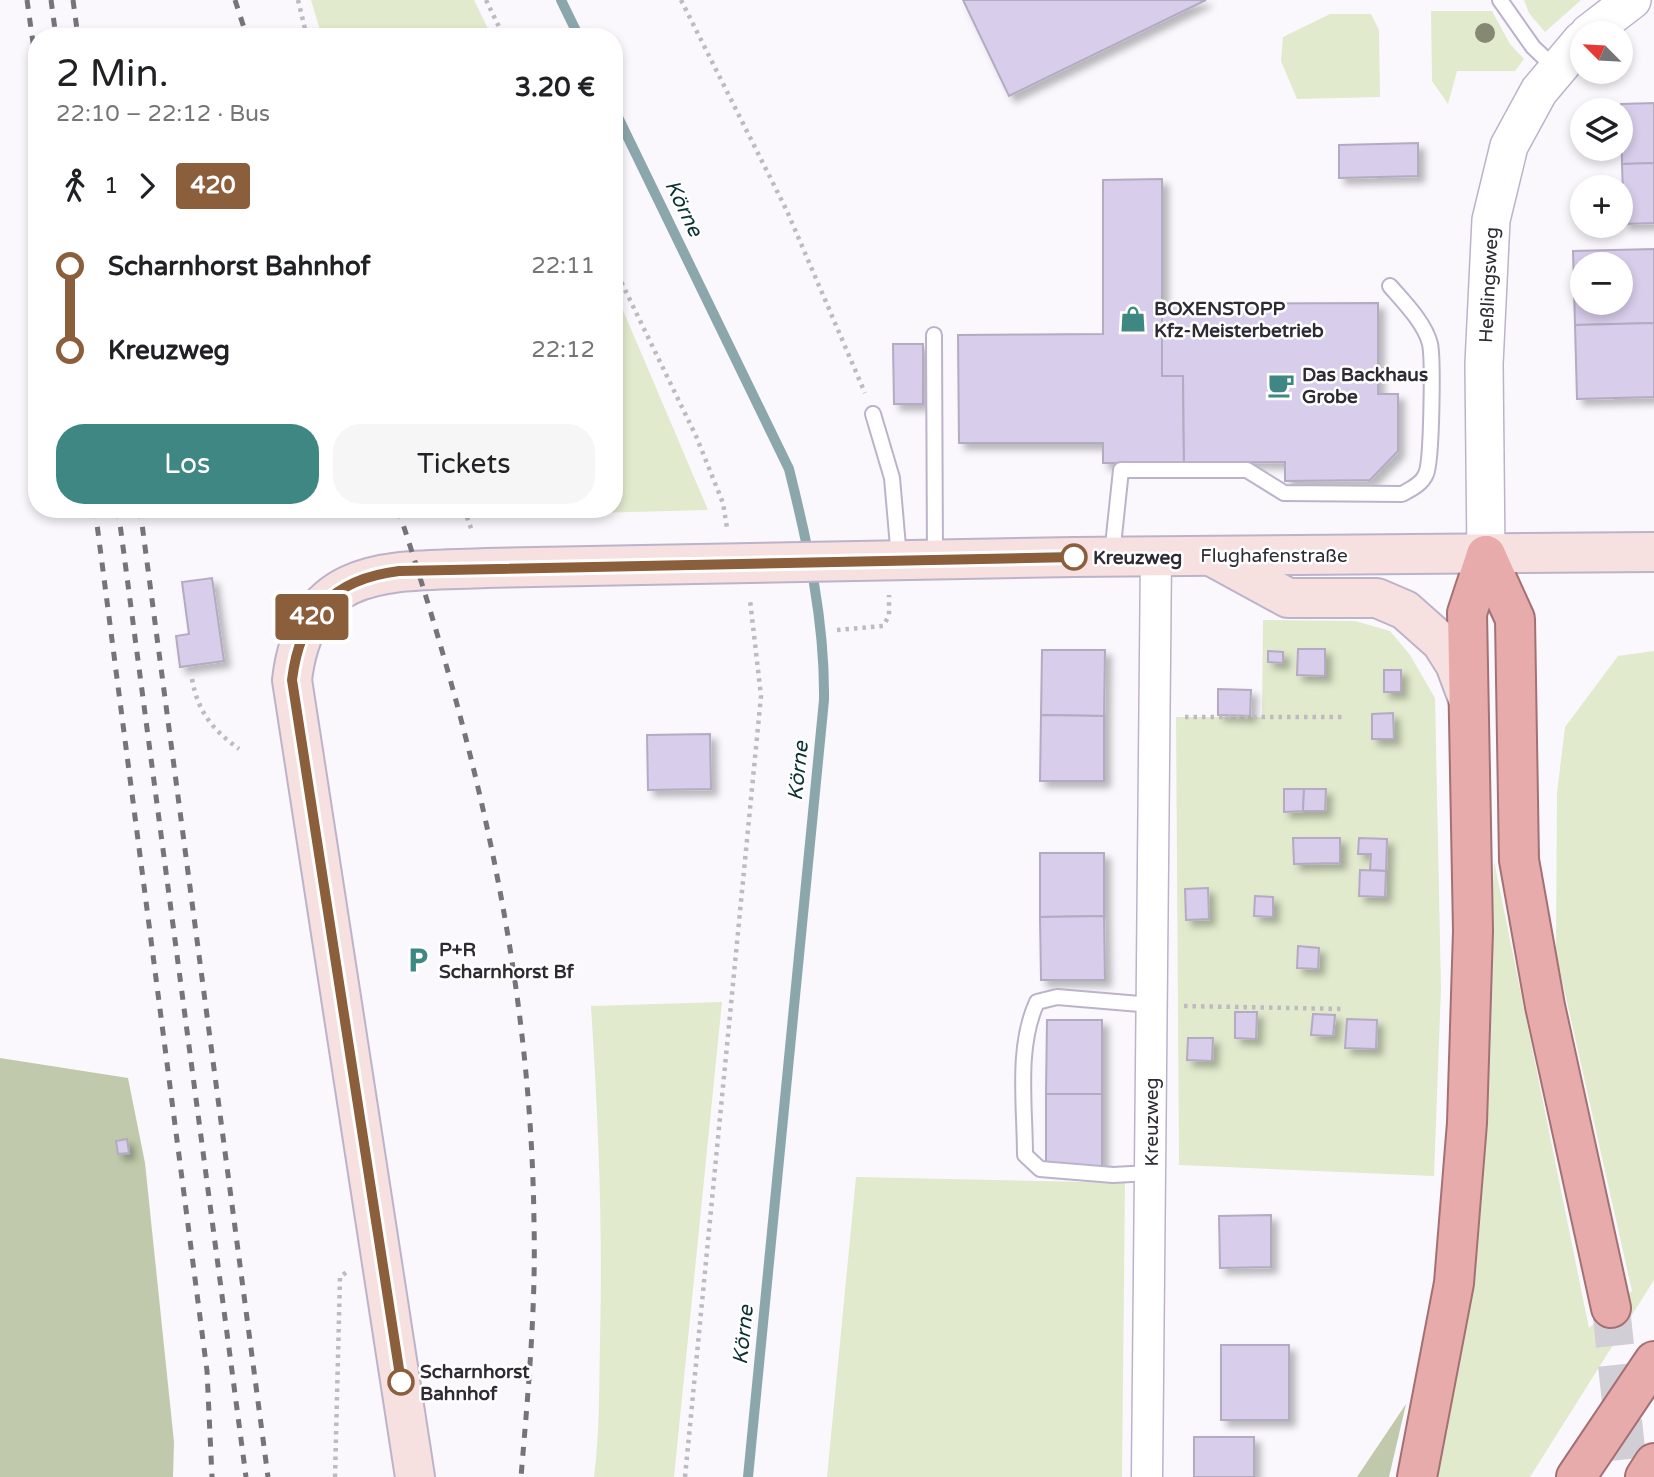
<!DOCTYPE html>
<html lang="de">
<head>
<meta charset="utf-8">
<style>
	:root { --surface:#fff; --page:#f6f6f6; --text:#202124; --muted:#757577; --accent:#3f8782 }
	body { margin:0; font-family:"Varela Round",sans-serif; background:var(--page); color:var(--text); height:100vh; display:flex; flex-direction:column; font-size:26px; white-space:nowrap }
	* { box-sizing:border-box; margin:0 }
	p { font-size:23px; color:var(--muted) }
	.icon { flex:none; width:38px; height:38px; fill:none; stroke:currentColor; stroke-width:2; stroke-linecap:round; stroke-linejoin:round }
	.map { position:relative; flex:1; overflow:hidden }
	.side { position:absolute; left:28px; top:28px; width:595px; height:490px; display:flex; flex-direction:column; background:var(--surface); border-radius:28px; box-shadow:0 4px 10px #0003 }
	.side>* { flex:none }
	.badge { padding:0 14px; border-radius:5px; font-size:24px; line-height:46px }
	.needle { width:46px; rotate:294deg }
	.buttons { position:absolute; left:1570px; top:21px; display:grid; gap:14px }
	.buttons a { display:grid; place-items:center; width:63px; height:63px; border-radius:50%; background:var(--surface); box-shadow:0 4px 10px #0003; font-size:35px }
	.map>.badge { position:absolute; translate:-50% -50%; box-shadow:0 0 0 4px #fff }
	.legs { display:flex; align-items:center; gap:10px; height:77px; padding:0 28px; font-size:23px }
	.legs p { margin-inline-start:auto }
	.headline { display:flex; align-items:center; justify-content:space-between; height:119px; padding:0 28px }
	h1 { font-size:38px; font-weight:600; line-height:52px }
	.action { display:flex; gap:14px; margin-top:auto; padding:14px 28px }
	.action a { flex:1; height:80px; border-radius:28px; background:var(--accent); color:#fff; font-size:28px; font-weight:600; line-height:80px; text-align:center }
	.action a+a { background:var(--page); color:var(--text) }
	ul { padding:0 28px; list-style:none }
	li { display:flex; align-items:center; gap:24px; height:84px; font-size:26px }
	li i { display:grid; place-items:center; width:10px; height:100%; margin:0 9px; background:currentColor }
	li i::after { content:''; width:18px; height:18px; margin:-9px; border:5px solid; border-radius:50%; background:var(--surface) }
	li p { margin-inline-start:auto }
	li:first-child i { background:linear-gradient(#0000 50%,currentColor 0) }
	li:last-child i { background:linear-gradient(currentColor 50%,#0000 0) }
	.map>svg:first-child { display:block }
</style>
</head>
<body>
<div class="map">
<svg width="1654" height="1477" viewBox="0 0 1654 1477">
	<defs>
		<filter id="shadow"><feDropShadow dx="6" dy="6" stdDeviation="3.5" flood-color="#0004"/></filter>
	</defs>
	<rect width="100%" height="100%" fill="#faf8fd"/>
	<g fill="#e1eacd">
		<polygon points="311,0 474,0 492,37 322,37"/>
		<polygon points="1524,0 1581,0 1545,32 1529,13"/>
		<polygon points="1431,11 1492,11 1510,44 1524,59 1515,71 1457,71 1448,104 1432,81"/>
		<polygon points="1330,14 1371,14 1379,30 1380,97 1297,99 1281,61 1283,37"/>
		<polygon points="614,289 708,510 480,516 478,509 614,509"/>
		<polygon points="1263,620 1355,621 1390,631 1410,655 1435,698 1441,988 1434,1176 1179,1165 1176,717 1262,717"/>
		<polygon points="1654,651 1654,1280 1530,1477 1433,1477 1487,1063 1494,861 1589,1328 1632,1291 1556,953 1557,793 1565,727 1618,656"/>
		<path d="M 722,1002 L 674,1477 L 594,1477 C 600,1431 599,1384 600,1338 C 603,1227 598,1117 591,1006 Z"/>
		<polygon points="856,1177 1125,1183 1122,1477 827,1477"/>
	</g>
	<g fill="#c0c9ab">
		<polygon points="0,1058 128,1078 145,1163 174,1442 173,1477 0,1477"/>
		<polygon points="1406,1404 1389,1477 1357,1477"/>
	</g>
	<g fill="none" stroke-linecap="round" stroke-linejoin="round">
		<g stroke="#8ca7ab" stroke-width="10">
			<polyline points="561,0 579,37"/>
			<path d="M 614,109 L 789,469 C 808,545 825,621 824,700 L 748,1477"/>
		</g>
	</g>
	<g fill="#d8cdea" stroke="#b4abc2" stroke-width="2" fill-rule="evenodd" filter="url(#shadow)">
		<polygon points="963,0 1206,0 1009,96"/>
		<polygon points="1654,103 1654,163 1622,164 1621,104"/>
		<polygon points="1418,143 1418,176 1339,178 1339,145"/>
		<polygon points="1654,163 1654,223 1624,224 1622,164"/>
		<polygon points="1162,179 1162,376 1183,376 1184,463 1103,463 1103,443 959,443 958,335 1103,334 1103,180"/>
		<path d="M 1654,249 L 1654,323 L 1575,325 L 1573,251 ZM 1582,264 L 1620,264 L 1620,303 L 1582,303 Z"/>
		<polygon points="1378,303 1378,394 1398,394 1398,451 1370,480 1285,481 1285,462 1184,463 1183,376 1162,376 1162,304"/>
		<polygon points="1654,323 1654,397 1577,399 1575,325"/>
		<polygon points="893,344 923,344 923,404 894,404"/>
		<polygon points="212,578 224,661 180,667 176,636 189,634 182,582"/>
		<polygon points="1298,649 1325,649 1325,676 1297,675"/>
		<polygon points="1042,650 1105,650 1104,716 1041,715"/>
		<polygon points="1268,651 1283,652 1283,663 1268,662"/>
		<rect x="1384" y="670" width="17" height="22"/>
		<polygon points="1218,689 1251,690 1250,716 1218,715"/>
		<polygon points="1393,713 1394,739 1372,739 1372,714"/>
		<polygon points="1041,715 1104,716 1104,781 1040,781"/>
		<polygon points="710,734 711,789 648,790 647,735"/>
		<polygon points="1284,789 1304,789 1303,811 1284,812"/>
		<polygon points="1304,789 1326,789 1325,811 1303,811"/>
		<polygon points="1293,838 1340,838 1340,863 1294,864"/>
		<polygon points="1359,838 1387,839 1386,871 1370,870 1371,854 1358,854"/>
		<polygon points="1040,853 1104,853 1104,916 1040,917"/>
		<polygon points="1360,870 1386,871 1385,897 1359,896"/>
		<polygon points="1208,888 1209,919 1186,920 1185,889"/>
		<polygon points="1255,896 1273,897 1273,917 1254,916"/>
		<polygon points="1104,916 1105,980 1041,980 1040,917"/>
		<polygon points="1298,946 1319,948 1318,969 1297,968"/>
		<polygon points="1235,1012 1257,1012 1256,1039 1235,1038"/>
		<polygon points="1313,1014 1335,1015 1333,1036 1311,1035"/>
		<polygon points="1347,1019 1377,1020 1376,1049 1345,1048"/>
		<polygon points="1047,1020 1102,1020 1102,1094 1046,1094"/>
		<polygon points="1188,1038 1213,1038 1212,1061 1187,1060"/>
		<polygon points="1046,1094 1102,1094 1102,1168 1046,1167"/>
		<polygon points="127,1139 129,1153 118,1154 116,1141"/>
		<polygon points="1271,1215 1271,1267 1220,1268 1219,1216"/>
		<rect x="1221" y="1345" width="68" height="75"/>
		<rect x="1194" y="1437" width="60" height="40"/>
	</g>
	<g fill="none" stroke-linecap="round" stroke-linejoin="round">
		<polyline stroke="#d1cfd5" stroke-width="38" stroke-dasharray="38 19" stroke-linecap="butt" points="1611,1308 1629,1477"/>
		<g stroke="#bcb3cb" stroke-width="18">
			<g id="service">
				<polyline points="1500,0 1533,47 1556,69"/>
				<polyline points="934,335 935,557"/>
				<polyline points="873,414 892,478 899,558"/>
				<path d="M 1112,555 L 1121,470 L 1247,470 L 1284,493 L 1402,494 C 1411,489 1422,484 1426,474 C 1432,461 1433,358 1430,344 C 1425,323 1403,301 1390,286"/>
				<path d="M 1150,1173 L 1113,1175 L 1040,1169 L 1025,1155 C 1025,1106 1016,1047 1037,1002 L 1057,997 L 1152,1005"/>
			</g>
		</g>
		<g stroke="#bcb3cb" stroke-width="33">
			<polyline id="minor" points="1147,1477 1156,556"/>
		</g>
		<g stroke="#bcb3cb" stroke-width="40">
			<g id="tertiary">
				<polyline points="1589,33 1632,0"/>
				<polyline points="1486,555 1484,364 1491,220 1509,146 1539,91 1582,40"/>
			</g>
		</g>
		<g stroke="#bcb3cb" stroke-width="42">
			<g id="secondary">
				<polyline points="1211,556 1288,598 1377,598 1405,610 1441,642 1455,664 1468,699"/>
				<path d="M 415,1477 L 292,680 C 306,561 393,572 486,568 L 1074,557 L 1654,552"/>
			</g>
		</g>
		<g stroke="#a37174" stroke-width="42">
			<g id="trunk">
				<polyline points="1486,555 1515,619 1519,860 1545,1006 1611,1308"/>
				<polyline points="1417,1477 1454,1283 1467,1123 1473,931 1467,613 1486,555"/>
				<polyline points="1576,1477 1654,1361"/>
				<polyline points="1645,1477 1654,1463"/>
			</g>
		</g>
		<g stroke="#bdbac0" stroke-width="4.5" stroke-dasharray="3.5 5" stroke-linecap="butt">
			<polyline points="298,0 307,37"/>
			<polyline points="486,0 504,37"/>
			<polyline points="681,0 787,211 865,393"/>
			<polyline points="614,267 696,436 723,503 727,528"/>
			<polyline points="464,509 472,531"/>
			<polyline points="837,630 883,626 889,616 889,595"/>
			<path d="M 192,679 C 198,712 212,729 239,749"/>
			<polyline points="1185,717 1345,717"/>
			<polyline points="1184,1006 1345,1009"/>
			<polyline points="335,1477 340,1277 348,1271"/>
			<polyline points="685,1477 761,696 750,600"/>
		</g>
		<use href="#service" stroke="#fff" stroke-width="14"/>
		<use href="#minor" stroke="#fff" stroke-width="30"/>
		<use href="#tertiary" stroke="#fff" stroke-width="37"/>
		<use href="#secondary" stroke="#f6e0e0" stroke-width="38"/>
		<use href="#trunk" stroke="#e8abac" stroke-width="38"/>
		<g stroke="#76737b" stroke-width="5" stroke-dasharray="9 9" stroke-linecap="butt">
			<polyline points="27,0 37,71"/>
			<polyline points="51,0 56,37"/>
			<polyline points="73,0 78,37"/>
			<polyline points="235,0 247,37"/>
			<polyline points="95,509 207,1371 212,1477"/>
			<polyline points="118,509 246,1477"/>
			<polyline points="140,509 268,1477"/>
			<path d="M 398,509 C 476,745 531,974 534,1223 C 536,1308 528,1393 521,1477"/>
		</g>
	</g>
	<circle fill="#858972" cx="1485" cy="33" r="10"/>
	<g fill="none" stroke-linecap="round" stroke-linejoin="round">
		<g stroke="#fff" stroke-width="16">
			<path id="line-1" d="M 401,1382 L 292,680 C 300,614 333,579 399,571 L 1074,557"/>
		</g>
		<use href="#line-1" stroke="#8b5e3c" stroke-width="10"/>
	</g>
	<defs>
		<g id="shop-bare" transform="scale(2.1)"><path d="M-5-2.5h2.3a2.7 3.5 0 0 1 5.4 0H5L5.5 6h-11ZM-1.5-2.5h3a1.5 2.3 0 0 0-3 0Z" fill="#3f8782" stroke="#fff" stroke-width="2.5" paint-order="stroke"/></g>
		<g id="cafe-bare" transform="scale(2.1)"><path d="M-5.5-4.5H6V0H3Q3 3.5 0 3.5H-2.5Q-5.5 3.5-5.5 0ZM3-3.2v2h1.7v-2ZM-6 4.5H4V6H-6Z" fill="#3f8782" stroke="#fff" stroke-width="2.5" paint-order="stroke"/></g>
		<g id="parking-bare" transform="scale(2.1)"><path d="M-3.5-5.5H1a3.5 3.5 0 0 1 0 7H-1V5.5H-3.5ZM-1-3.4V-.6H.8a1.4 1.4 0 0 0 0-2.8Z" fill="#3f8782" stroke="#fff" stroke-width="2.5" paint-order="stroke"/></g>
	</defs>
	<g fill-rule="evenodd">
		<use href="#shop-bare" x="1133" y="319"/>
		<use href="#cafe-bare" x="1281" y="385"/>
		<use href="#parking-bare" x="418" y="960"/>
	</g>
	<g fill="#fff" stroke="#8b5e3c" stroke-width="3.5">
		<circle cx="1074" cy="557" r="12"/>
		<circle cx="401" cy="1382" r="12"/>
	</g>
	<g text-anchor="middle" stroke-width="5" stroke-linejoin="round" paint-order="stroke">
		<g font-size="19" fill="#2e2b34" stroke="#fff">
			<text transform="translate(1488 285) rotate(-87)" y="7">Heßlingsweg</text>
			<text x="1274" y="562">Flughafenstraße</text>
			<text transform="translate(1151 1122) rotate(-90)" y="7">Kreuzweg</text>
		</g>
		<g font-size="19" font-weight="bold" fill="#2e2b34" stroke="#fff" text-anchor="start">
			<text x="1154" y="315">BOXENSTOPP<tspan x="1154" dy="22">Kfz-Meisterbetrieb</tspan></text>
			<text x="1302" y="381">Das Backhaus<tspan x="1302" dy="22">Grobe</tspan></text>
			<text x="439" y="956">P+R<tspan x="439" dy="22">Scharnhorst Bf</tspan></text>
		</g>
		<g font-size="19" font-weight="bold" fill="#2e2b34" stroke="#fff" text-anchor="start">
			<text x="1093" y="564">Kreuzweg</text>
			<text x="420" y="1378">Scharnhorst<tspan x="420" dy="22">Bahnhof</tspan></text>
		</g>
		<g font-size="21" font-style="italic" fill="#0a3133" stroke="#fff">
			<text transform="translate(684 208) rotate(64)" y="7">Körne</text>
			<text transform="translate(798 771) rotate(-84)" y="7">Körne</text>
			<text transform="translate(743 1335) rotate(-84)" y="7">Körne</text>
		</g>
	</g>
</svg>
<div class="buttons">
<a><svg class="needle" viewBox="-14 -14 28 28"><path d="M0-13l5 13h-10z" fill="#e53935"/><path d="M0 13l5-13h-10z" fill="#757577"/></svg></a>
<a><svg class="icon" aria-label="layers" viewBox="0 0 24 24"><path d="M12 4l9 5-9 5-9-5zM3 14l9 5 9-5"/></svg></a>
<a>+</a>
<a>−</a>
</div>
<b class="badge" style="left:312px;top:617px;background:#8b5e3c;color:#fff">420</b>
<section class="side">
<div class="headline"><div><h1>2 Min.</h1><p>22:10 – 22:12 · Bus</p></div><b>3.20 €</b></div>
<div class="legs"><svg class="icon" aria-label="walk" viewBox="0 0 24 24"><circle cx="13" cy="4" r="2"/><path d="M13 8l-2 6 4 7M11 14l-3 7M7 12l3-4h3l4 4"/></svg>1<svg class="icon" aria-label="forward" viewBox="0 0 24 24"><path d="M9 5l7 7-7 7"/></svg><b class="badge" style="background:#8b5e3c;color:#fff">420</b></div>
<ul>
<li><i style="color:#8b5e3c"></i><b>Scharnhorst Bahnhof</b><p>22:11</p></li>
<li><i style="color:#8b5e3c"></i><b>Kreuzweg</b><p>22:12</p></li>
</ul>
<div class="action"><a>Los</a><a>Tickets</a></div>
</section>
</div>
</body>
</html>
